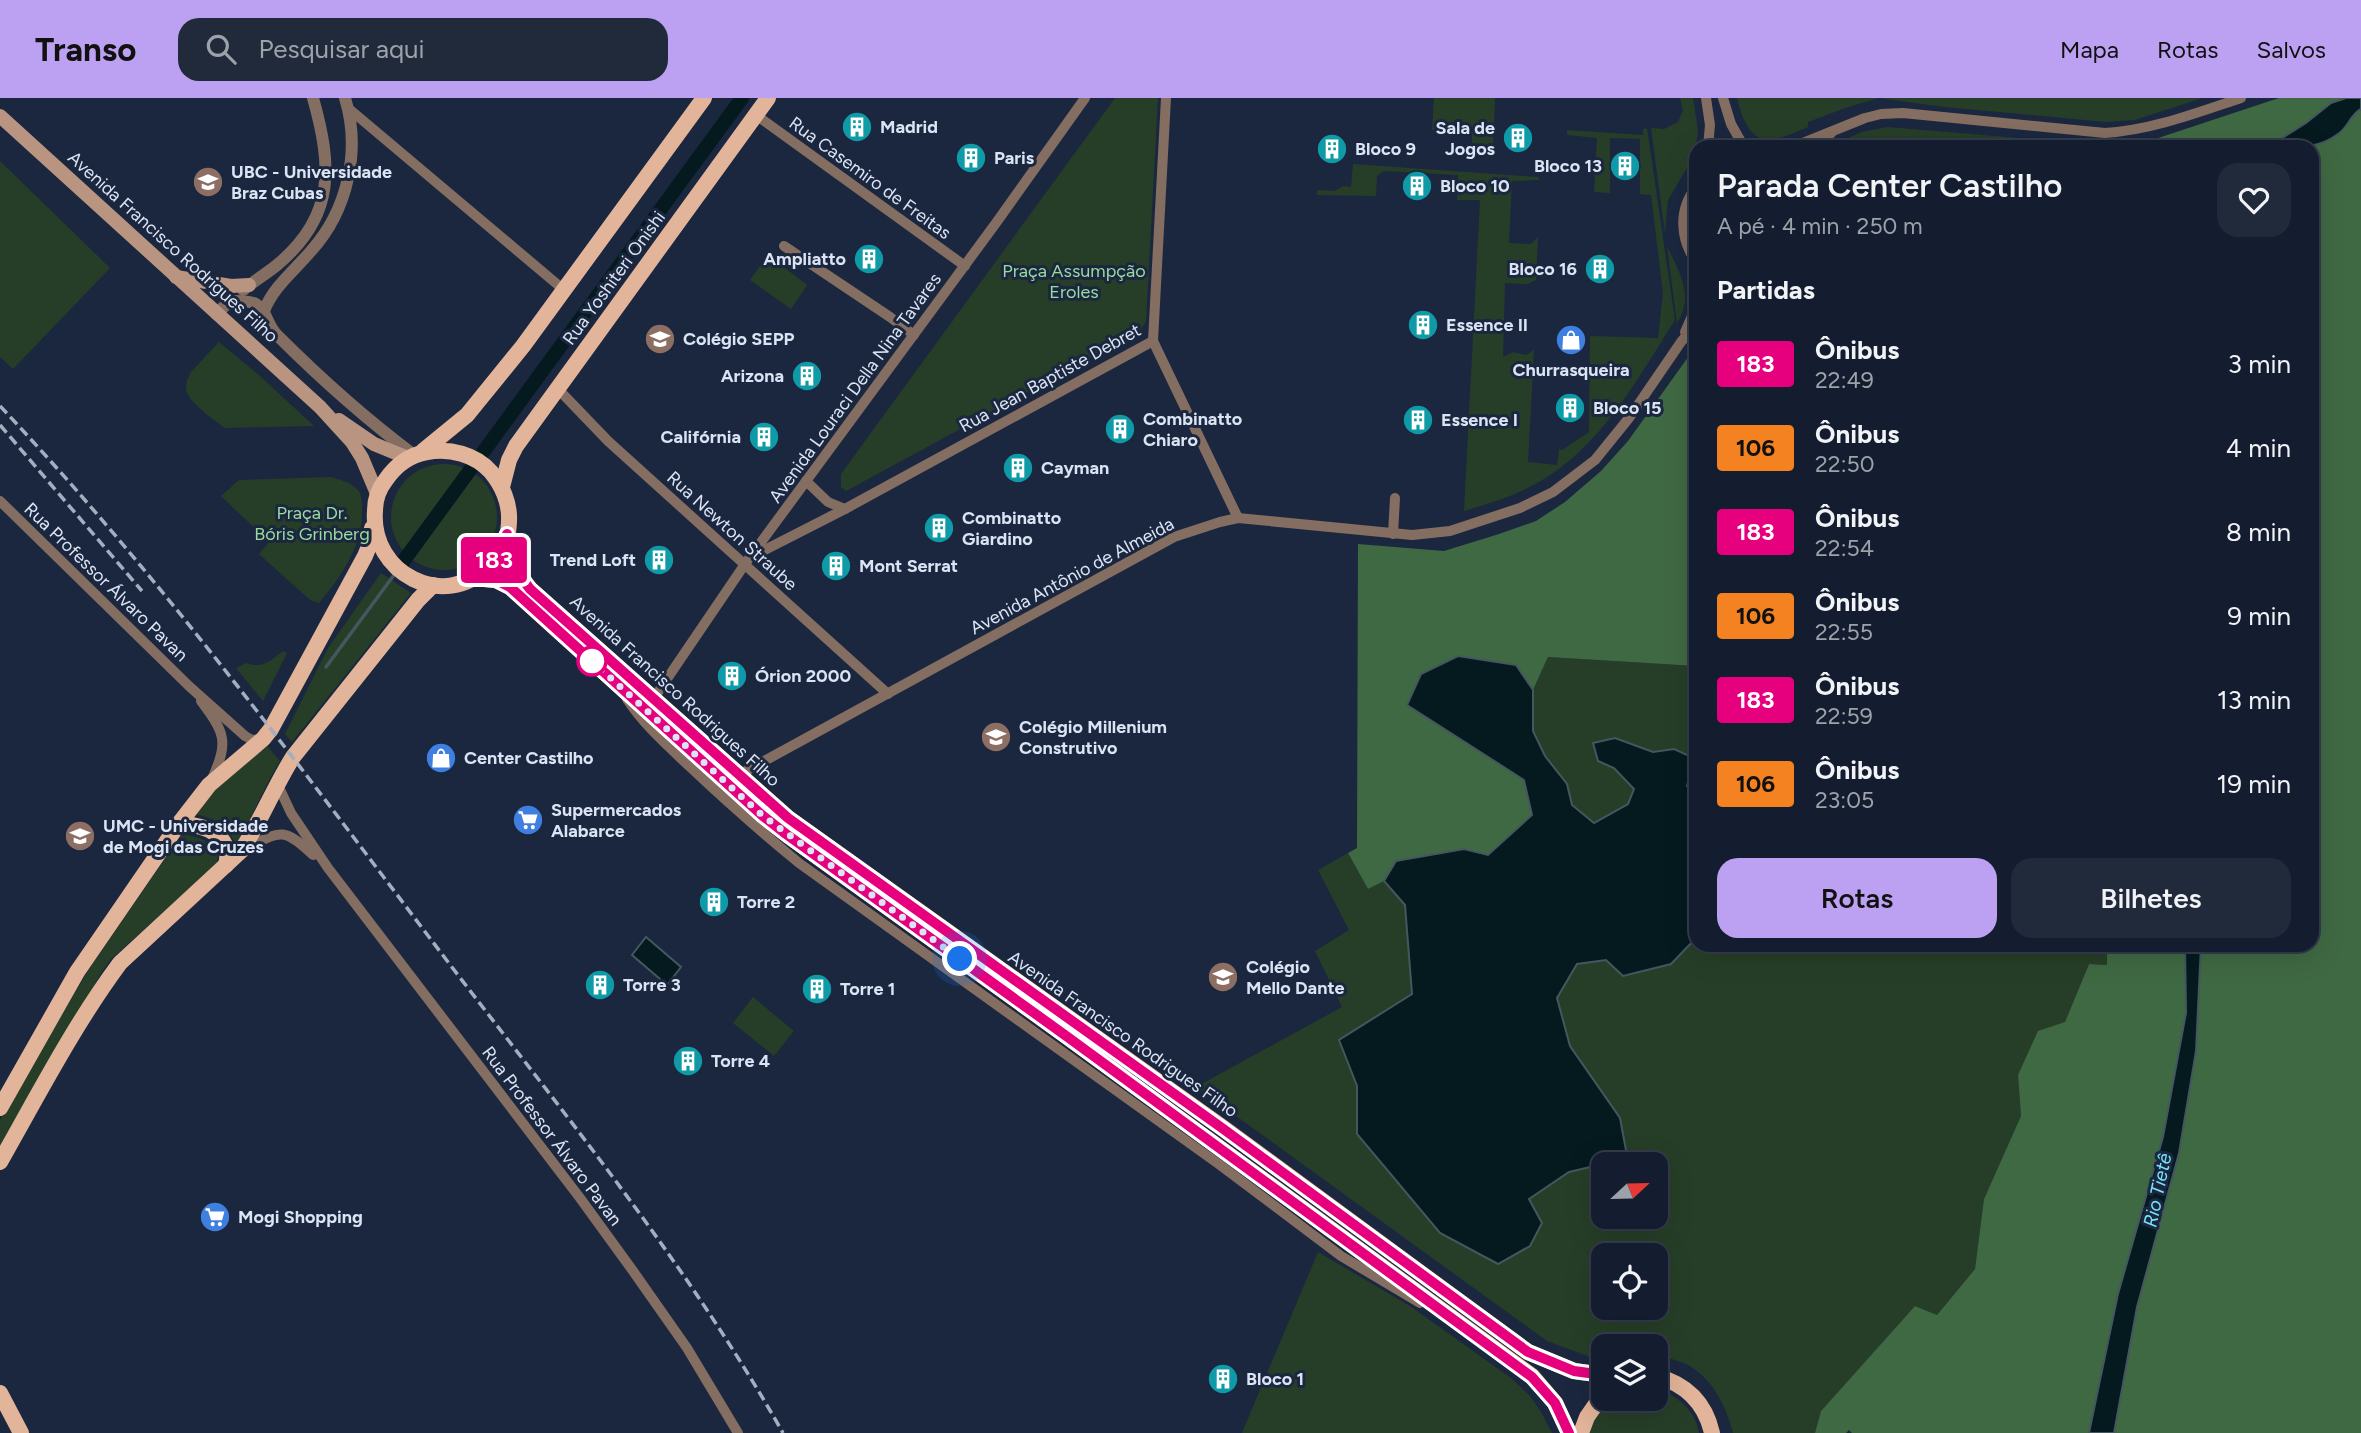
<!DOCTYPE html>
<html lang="pt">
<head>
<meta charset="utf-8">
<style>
	:root { --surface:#141d2f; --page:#212a3b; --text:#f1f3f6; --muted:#9da2aa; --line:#333b4b; --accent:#bca0f2 }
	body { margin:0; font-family:Figtree,sans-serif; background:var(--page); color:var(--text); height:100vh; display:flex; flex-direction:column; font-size:26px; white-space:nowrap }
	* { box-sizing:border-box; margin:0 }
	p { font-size:23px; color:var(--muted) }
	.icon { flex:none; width:38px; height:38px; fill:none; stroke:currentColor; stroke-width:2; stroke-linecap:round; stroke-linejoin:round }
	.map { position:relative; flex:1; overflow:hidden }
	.panel { position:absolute; left:1689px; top:42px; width:630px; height:812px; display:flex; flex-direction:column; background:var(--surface); border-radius:21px; box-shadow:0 7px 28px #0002,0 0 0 2px var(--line) }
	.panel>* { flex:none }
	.badge { padding:0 14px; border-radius:5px; font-size:24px; line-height:46px }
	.needle { width:46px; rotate:68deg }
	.controls { position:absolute; left:1591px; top:1054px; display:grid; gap:14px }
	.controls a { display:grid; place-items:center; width:77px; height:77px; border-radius:14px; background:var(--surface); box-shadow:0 7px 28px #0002,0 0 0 2px var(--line); font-size:35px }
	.you { position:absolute; width:35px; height:35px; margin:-18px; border:5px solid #fff; border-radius:50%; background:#1a73e8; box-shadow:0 0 0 10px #1a73e833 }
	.map>.badge { position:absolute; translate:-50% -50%; box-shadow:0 0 0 4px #fff }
	h2 { padding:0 28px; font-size:26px; line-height:63px }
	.round { display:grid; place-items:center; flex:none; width:74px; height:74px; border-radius:21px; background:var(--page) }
	.summary { display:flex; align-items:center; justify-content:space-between; height:119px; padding:0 28px }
	h1 { font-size:33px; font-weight:600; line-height:52px }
	.primary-button { display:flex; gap:14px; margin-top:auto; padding:14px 28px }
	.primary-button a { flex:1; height:80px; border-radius:21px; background:var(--accent); color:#111; font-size:28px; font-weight:600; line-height:80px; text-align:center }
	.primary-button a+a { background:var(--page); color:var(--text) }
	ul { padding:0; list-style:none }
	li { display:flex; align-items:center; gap:21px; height:84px; padding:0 28px }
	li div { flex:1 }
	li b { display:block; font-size:26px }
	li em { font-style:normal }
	li .badge { min-width:77px; font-weight:700; text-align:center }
	header { display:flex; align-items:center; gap:42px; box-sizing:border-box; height:98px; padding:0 35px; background:var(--accent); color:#111 }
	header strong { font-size:33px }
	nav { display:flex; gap:38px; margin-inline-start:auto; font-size:24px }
	.search { width:490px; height:63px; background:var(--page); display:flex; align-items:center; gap:18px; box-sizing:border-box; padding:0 24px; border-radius:21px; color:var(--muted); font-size:26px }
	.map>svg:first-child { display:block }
</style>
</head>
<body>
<header>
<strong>Transo</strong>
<div class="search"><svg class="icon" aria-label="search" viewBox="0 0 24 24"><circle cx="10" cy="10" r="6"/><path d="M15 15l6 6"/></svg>Pesquisar aqui</div>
<nav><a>Mapa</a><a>Rotas</a><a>Salvos</a></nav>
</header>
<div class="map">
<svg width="2361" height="1335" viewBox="0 0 2361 1335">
	<rect width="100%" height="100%" fill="#1b273f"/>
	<g fill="#263e28" fill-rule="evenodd">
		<polygon points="1115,0 1158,0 1146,224 1139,234 846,393 841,389 841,376"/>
		<polygon points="1434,0 1495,0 1493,49 1472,49 1472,34 1432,32"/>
		<polygon points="1680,0 1693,0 1698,32 1696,50 1691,63 1668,102 1665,135 1651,30 1664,31 1678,24 1683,12"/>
		<path d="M 1737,0 L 2202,0 L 2135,22 L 2106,24 L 1945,9 L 1879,0 L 1848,9 L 1808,24 L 1808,29 C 1767,48 1749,50 1737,0 Z"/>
		<polygon points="1887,29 2116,48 2116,49 1842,49 1839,44 1862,34"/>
		<path d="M 1647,30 L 1675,222 C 1638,280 1601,349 1539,384 C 1515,398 1490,405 1464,413 L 1480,102 L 1457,102 L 1458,77 L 1384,73 L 1377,78 L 1376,98 L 1317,97 L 1317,92 L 1334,93 L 1343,88 L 1351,89 L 1353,66 L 1538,79 L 1539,82 L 1512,83 L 1509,145 L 1531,146 L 1538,139 L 1536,182 L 1528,186 L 1505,185 L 1503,259 L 1513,254 L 1526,257 L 1534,252 L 1528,364 L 1557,367 L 1559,351 L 1562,352 L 1589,334 L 1590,238 L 1658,240 L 1663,195 L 1651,97 L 1640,96 L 1640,41 L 1610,40 L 1610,95 L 1594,94 L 1597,40 L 1567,37 L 1567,32 L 1643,37 L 1643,31 Z"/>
		<polygon points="0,63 110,170 13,271 0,259"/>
		<path d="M 1667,148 C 1679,174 1695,198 1677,225 Z"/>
		<polygon points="768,157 807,187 791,211 750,182"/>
		<polygon points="219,244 260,278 314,328 225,330 207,317 191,302 186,292 187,282 191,274"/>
		<circle cx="444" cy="419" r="53"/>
		<path d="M 331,379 C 341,382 354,385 360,395 C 362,400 362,407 362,412 C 363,448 341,479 319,505 L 310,502 L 259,456 L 269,444 L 221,398 L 239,382 Z"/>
		<polygon points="381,475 411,495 292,644 285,636 328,550"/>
		<path d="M 283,553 L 287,555 L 263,603 L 236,570 L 246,565 C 263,571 270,563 283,553 Z"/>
		<polygon points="1548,559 1696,568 1696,690 1687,688 1694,660 1674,651 1653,654 1615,641 1598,663 1614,670 1634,691 1629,706 1594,725 1572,707 1567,686 1545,658 1532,633 1533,592"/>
		<path d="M 267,648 L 280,663 C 263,690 253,719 236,746 C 226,728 215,720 195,716 L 216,691 Z"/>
		<path d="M 188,737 C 201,740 211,744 218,755 L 217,766 L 111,861 L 103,872 L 0,1049 L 0,1022 L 91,868 L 181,738 Z"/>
		<path d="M 1348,755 L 1368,791 L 1384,783 L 1405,807 L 1412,896 L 1339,942 L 1357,988 L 1357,1036 L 1528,1102 L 1569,1074 L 1603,1067 L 1603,1118 L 1656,1118 L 1656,1066 L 1612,1066 L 1628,1062 L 1620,1020 L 1570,948 L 1557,900 L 1577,866 L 1606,862 L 1671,866 L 1696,840 L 1696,847 L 2107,847 L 2107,867 L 2089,866 L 2065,924 L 2018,977 L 2021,1018 L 1984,1101 L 1975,1171 L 1937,1217 L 1915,1208 L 1821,1313 L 1815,1335 L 1733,1335 C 1726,1308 1713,1281 1688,1267 C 1678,1262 1666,1260 1656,1257 L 1656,1248 L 1603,1248 L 1603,1260 L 1590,1259 L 1547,1243 L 1196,989 L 1342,909 L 1315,853 L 1349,832 L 1318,772 ZM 1603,1157 L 1656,1157 L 1656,1209 L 1603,1209 Z"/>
		<polygon points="753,899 794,933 774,958 733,925"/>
		<polygon points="1318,1154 1410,1208 1511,1280 1530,1298 1541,1314 1552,1335 1242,1335"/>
		<path d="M 1656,1290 C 1677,1298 1695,1311 1699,1335 L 1590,1335 C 1600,1293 1620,1300 1656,1300 Z"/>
	</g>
	<g fill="#3f6943">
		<polygon points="2279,0 2346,0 2331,5 2306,25 2274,45 2273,49 2116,48 2140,46"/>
		<polygon points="2361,12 2361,1335 2114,1335 2137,1209 2179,1055 2196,953 2201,847 2312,847 2312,49 2339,36 2354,16"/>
		<polygon points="1696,248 1696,568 1548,559 1533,592 1516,567 1524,682 1532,717 1488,758 1464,751 1396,763 1384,783 1368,791 1348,755 1357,750 1358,446 1444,453 1499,436 1536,423 1565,404 1601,373 1628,343"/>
		<polygon points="2107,847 2185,847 2186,915 2163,1039 2118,1196 2089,1335 1852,1335 1849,1332 1846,1335 1815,1335 1821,1313 1915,1208 1937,1217 1975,1171 1984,1101 2021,1018 2018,977 2038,933 2065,924 2089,866 2107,867"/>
	</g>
	<g fill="#041a1f" stroke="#44575f" stroke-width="2">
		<path d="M 2346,0 L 2361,0 L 2361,11 C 2350,17 2348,30 2338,36 C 2319,51 2296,49 2273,49 L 2274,45 L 2306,25 L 2331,5 Z"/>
		<polygon points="1458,558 1516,567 1533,592 1533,633 1545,658 1567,686 1572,707 1594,725 1628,706 1634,691 1614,670 1598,663 1593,645 1615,640 1653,654 1674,651 1694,660 1687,688 1696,690 1696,840 1671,866 1623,878 1606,862 1577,866 1557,900 1570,948 1620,1020 1628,1063 1603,1066 1569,1074 1529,1101 1542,1125 1530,1148 1498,1166 1440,1135 1357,1036 1357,988 1339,942 1412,896 1405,807 1384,783 1396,763 1464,751 1488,757 1532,717 1524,682 1407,607 1421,576"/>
		<polygon points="646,839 681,869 667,887 632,857"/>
		<polygon points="2185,847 2201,847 2196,953 2179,1055 2137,1209 2114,1335 2089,1335 2118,1196 2163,1039 2186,915"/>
	</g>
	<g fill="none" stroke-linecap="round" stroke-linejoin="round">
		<polyline stroke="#44575f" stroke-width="3.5" points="326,569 394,477"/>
		<polyline stroke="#041a1f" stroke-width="14" points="402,465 742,0"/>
		<g stroke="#846d61" stroke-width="10">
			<polyline points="1706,0 1710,27 1708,49"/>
			<polyline points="1723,0 1731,26 1744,49"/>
			<polyline points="348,10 564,192"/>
			<polyline points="756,17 965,168"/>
			<path d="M 1793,49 L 1865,20 L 1881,16 L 1903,15 L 2105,35 C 2152,32 2196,15 2241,0"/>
			<polyline points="1819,49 1832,34"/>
			<path d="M 1696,89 C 1678,112 1680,141 1696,164"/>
			<polyline points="784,148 890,219 914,237"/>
			<polyline points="1685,234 1696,209"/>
			<polyline points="1153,243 1238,420"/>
			<polyline points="558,291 608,343 888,596"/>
			<polyline points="806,383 828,404 845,411"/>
			<polyline points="0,403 190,589 245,638 252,642 263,641"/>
			<polyline points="1393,436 1395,400"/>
			<polyline points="751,459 845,411 1153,243 1166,0"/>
			<polyline points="654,600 745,466 996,125 1085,0"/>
			<path d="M 627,601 C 644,627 667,647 689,668 C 725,702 761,734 799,765 L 1220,1067 L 1341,1158 L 1420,1205"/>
			<path d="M 201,603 C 225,635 229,643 212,681"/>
			<polyline points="735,679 1174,439 1220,424 1238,420 1412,437 1450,433 1520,410 1553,394 1595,362 1629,320 1681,244 1696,226"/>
			<polyline points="277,685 291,715 328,770 580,1100 633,1173 687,1250 738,1335"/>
			<path d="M 245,751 C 280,733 283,728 313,757"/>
		</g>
		<g stroke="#846d61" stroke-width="12">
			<path d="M 243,192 C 254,183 266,176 277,167 C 336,118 332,68 313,0"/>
			<path d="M 264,213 C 273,189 295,172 311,153 C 348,112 361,52 345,0"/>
			<path d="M 216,216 L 230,203 C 239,203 248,202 256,206 C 267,213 267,227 277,237 C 319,279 366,321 414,357"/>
		</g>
		<g stroke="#b99581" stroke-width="14">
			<polyline points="0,18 320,309 352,344 362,360 378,398"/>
			<polyline points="176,179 231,188 249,187"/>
			<polyline points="339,322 374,346 408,360"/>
		</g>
		<g stroke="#e2b499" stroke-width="16">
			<polyline points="423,353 467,317 523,248 704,0"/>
			<polyline points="502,389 509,362 516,348 768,0"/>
			<path d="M 507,436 C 503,448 498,459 489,468 C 444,514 370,475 375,413 C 375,403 378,392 385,383 C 395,368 409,357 427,354 C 450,350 475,356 491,374 C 502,387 510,405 509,423 C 509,430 507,437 508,444 C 509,462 519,478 530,491 L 788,720 L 1222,1029 L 1528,1254 L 1574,1273 L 1603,1277"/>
			<polyline points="473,480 496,482 510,489 763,718 786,736 1069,940 1532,1278 1555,1305 1569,1335"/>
			<path d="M 178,727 C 203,725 234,737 226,767"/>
			<polyline points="0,1010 77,874 178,727 209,687 263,641 271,631 365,458 370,446 372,430"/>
			<path d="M 0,1064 C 38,997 74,927 120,865 L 241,753 C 261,723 274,689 293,659 L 418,502 L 433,487"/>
			<path d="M 1656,1278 C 1686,1286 1705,1304 1712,1335"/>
			<polyline points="0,1295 21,1335"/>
			<polyline points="1581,1335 1587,1319 1603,1296"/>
		</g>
		<g stroke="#a4aec0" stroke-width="3.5" stroke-dasharray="10 5" stroke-linecap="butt">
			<path d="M 0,308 C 162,480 305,676 448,864 C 565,1017 688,1167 783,1335"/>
			<polyline points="0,327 142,493"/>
		</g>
	</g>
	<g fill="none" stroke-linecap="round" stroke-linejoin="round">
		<g stroke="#fff" stroke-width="16">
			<path id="line" d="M 1569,1335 L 1555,1305 L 1532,1279 L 1069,940 L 786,736 L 763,718 L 510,489 L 496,482 L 473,480 C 491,468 500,456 507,436 C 508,457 517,475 530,491 L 788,720 L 1222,1030 L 1528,1254 L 1574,1273 L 1603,1277"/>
		</g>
		<use href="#line" stroke="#e6007e" stroke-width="10"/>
		<polyline stroke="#dbe4f4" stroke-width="7" stroke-dasharray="0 12.6" points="592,563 763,718 960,861"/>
	</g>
	<defs>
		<g id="building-disc" transform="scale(1.575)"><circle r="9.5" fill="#0f9aa8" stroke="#1b273f"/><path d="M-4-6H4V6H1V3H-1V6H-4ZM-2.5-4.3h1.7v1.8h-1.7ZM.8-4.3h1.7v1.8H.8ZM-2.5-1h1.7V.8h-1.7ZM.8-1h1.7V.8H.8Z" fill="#fff"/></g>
		<g id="university-disc" transform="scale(1.575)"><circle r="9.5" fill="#8d6e63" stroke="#1b273f"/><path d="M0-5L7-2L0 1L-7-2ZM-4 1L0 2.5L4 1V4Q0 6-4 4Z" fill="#fff"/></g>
		<g id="school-disc" transform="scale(1.575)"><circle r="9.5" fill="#8d6e63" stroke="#1b273f"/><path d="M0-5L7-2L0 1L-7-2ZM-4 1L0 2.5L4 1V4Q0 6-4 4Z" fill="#fff"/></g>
		<g id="shop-disc" transform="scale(1.575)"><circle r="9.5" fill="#3f7fe0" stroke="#1b273f"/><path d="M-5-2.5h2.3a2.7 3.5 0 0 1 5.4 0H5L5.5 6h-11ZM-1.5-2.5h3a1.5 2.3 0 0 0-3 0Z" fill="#fff"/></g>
		<g id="supermarket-disc" transform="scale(1.575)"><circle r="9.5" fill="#3f7fe0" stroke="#1b273f"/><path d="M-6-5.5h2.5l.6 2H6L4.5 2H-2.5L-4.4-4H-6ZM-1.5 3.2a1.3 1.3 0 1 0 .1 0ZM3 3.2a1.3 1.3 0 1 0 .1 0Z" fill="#fff"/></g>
	</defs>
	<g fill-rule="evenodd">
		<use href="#building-disc" x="857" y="29"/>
		<use href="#building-disc" x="1518" y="40"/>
		<use href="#building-disc" x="1332" y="51"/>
		<use href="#building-disc" x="971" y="60"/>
		<use href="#building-disc" x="1625" y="68"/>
		<use href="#university-disc" x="208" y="84"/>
		<use href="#building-disc" x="1417" y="88"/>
		<use href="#building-disc" x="869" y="161"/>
		<use href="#building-disc" x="1600" y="171"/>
		<use href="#building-disc" x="1423" y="227"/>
		<use href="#school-disc" x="660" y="241"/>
		<use href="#shop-disc" x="1571" y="242"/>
		<use href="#building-disc" x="807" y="278"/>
		<use href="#building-disc" x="1570" y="310"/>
		<use href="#building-disc" x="1418" y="322"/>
		<use href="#building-disc" x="1120" y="331"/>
		<use href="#building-disc" x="764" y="339"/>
		<use href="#building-disc" x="1018" y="370"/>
		<use href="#building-disc" x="939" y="430"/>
		<use href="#building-disc" x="659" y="462"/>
		<use href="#building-disc" x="836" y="468"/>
		<use href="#building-disc" x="732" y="578"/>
		<use href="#school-disc" x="996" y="639"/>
		<use href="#shop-disc" x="441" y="660"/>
		<use href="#supermarket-disc" x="528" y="722"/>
		<use href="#university-disc" x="80" y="738"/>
		<use href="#building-disc" x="714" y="804"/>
		<use href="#school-disc" x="1223" y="879"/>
		<use href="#building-disc" x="600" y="887"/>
		<use href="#building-disc" x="817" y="891"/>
		<use href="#building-disc" x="688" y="963"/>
		<use href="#supermarket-disc" x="215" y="1119"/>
		<use href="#building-disc" x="1223" y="1281"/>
	</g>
	<circle fill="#fff" stroke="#e6007e" stroke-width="3.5" cx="592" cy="563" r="14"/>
	<g text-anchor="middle" stroke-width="6" stroke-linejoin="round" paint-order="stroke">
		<g font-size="18" font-weight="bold" fill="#dbe4f4" stroke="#1b273f" text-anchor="start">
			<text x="880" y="35">Madrid</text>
			<text x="1495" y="36" text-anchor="end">Sala de<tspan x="1495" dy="21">Jogos</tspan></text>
			<text x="1355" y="57">Bloco 9</text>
			<text x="994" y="66">Paris</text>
			<text x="1602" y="74" text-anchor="end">Bloco 13</text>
			<text x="231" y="80">UBC - Universidade<tspan x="231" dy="21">Braz Cubas</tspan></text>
			<text x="1440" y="94">Bloco 10</text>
			<text x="846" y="167" text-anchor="end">Ampliatto</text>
			<text x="1577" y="177" text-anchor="end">Bloco 16</text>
			<text x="1446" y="233">Essence II</text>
			<text x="683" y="247">Colégio SEPP</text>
			<text x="1571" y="278" text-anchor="middle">Churrasqueira</text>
			<text x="784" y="284" text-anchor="end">Arizona</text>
			<text x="1593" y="316">Bloco 15</text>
			<text x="1143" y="327">Combinatto<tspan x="1143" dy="21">Chiaro</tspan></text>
			<text x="1441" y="328">Essence I</text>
			<text x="741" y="345" text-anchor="end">Califórnia</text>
			<text x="1041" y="376">Cayman</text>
			<text x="962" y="426">Combinatto<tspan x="962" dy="21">Giardino</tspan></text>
			<text x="636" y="468" text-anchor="end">Trend Loft</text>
			<text x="859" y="474">Mont Serrat</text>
			<text x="755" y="584">Órion 2000</text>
			<text x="1019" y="635">Colégio Millenium<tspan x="1019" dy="21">Construtivo</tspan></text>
			<text x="464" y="666">Center Castilho</text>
			<text x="551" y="718">Supermercados<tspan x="551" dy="21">Alabarce</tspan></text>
			<text x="103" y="734">UMC - Universidade<tspan x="103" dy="21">de Mogi das Cruzes</tspan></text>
			<text x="737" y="810">Torre 2</text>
			<text x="1246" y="875">Colégio<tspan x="1246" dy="21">Mello Dante</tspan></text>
			<text x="623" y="893">Torre 3</text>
			<text x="840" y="897">Torre 1</text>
			<text x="711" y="969">Torre 4</text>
			<text x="238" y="1125">Mogi Shopping</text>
			<text x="1246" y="1287">Bloco 1</text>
		</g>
		<g font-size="18" fill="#dbe4f4" stroke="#1b273f">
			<text transform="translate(870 80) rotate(36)" y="6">Rua Casemiro de Freitas</text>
			<text transform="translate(173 149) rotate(42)" y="6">Avenida Francisco Rodrigues Filho</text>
			<text transform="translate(614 180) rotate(-54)" y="6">Rua Yoshiteri Onishi</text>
			<text transform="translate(1050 280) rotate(-29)" y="6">Rua Jean Baptiste Debret</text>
			<text transform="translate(855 290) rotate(-54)" y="6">Avenida Louraci Della Nina Tavares</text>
			<text transform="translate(732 433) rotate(42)" y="6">Rua Newton Straube</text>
			<text transform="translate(1072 478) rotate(-28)" y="6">Avenida Antônio de Almeida</text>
			<text transform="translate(106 484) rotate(44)" y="6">Rua Professor Álvaro Pavan</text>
			<text transform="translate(675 593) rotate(42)" y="6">Avenida Francisco Rodrigues Filho</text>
			<text transform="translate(1123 936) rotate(35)" y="6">Avenida Francisco Rodrigues Filho</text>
			<text transform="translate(552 1038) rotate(53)" y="6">Rua Professor Álvaro Pavan</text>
		</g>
		<g font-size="18" fill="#99da9e" stroke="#1b273f">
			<text x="1074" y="179">Praça Assumpção<tspan x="1074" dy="21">Eroles</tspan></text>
			<text x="312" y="421">Praça Dr.<tspan x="312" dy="21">Bóris Grinberg</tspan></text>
		</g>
		<g font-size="19" font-style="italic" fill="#76e4fc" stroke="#1b273f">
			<text transform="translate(2157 1092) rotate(-78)" y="7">Rio Tietê</text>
		</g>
	</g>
</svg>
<div class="controls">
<a><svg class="needle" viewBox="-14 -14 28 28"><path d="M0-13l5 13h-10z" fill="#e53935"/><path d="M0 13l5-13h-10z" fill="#9da2aa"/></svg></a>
<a><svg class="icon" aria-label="locate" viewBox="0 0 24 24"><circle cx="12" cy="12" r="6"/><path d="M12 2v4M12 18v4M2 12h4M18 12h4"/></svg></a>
<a><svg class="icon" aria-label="layers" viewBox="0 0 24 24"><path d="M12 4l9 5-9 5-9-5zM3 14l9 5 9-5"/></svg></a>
</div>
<div class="you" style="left:960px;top:861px"></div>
<b class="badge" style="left:494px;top:462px;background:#e6007e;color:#fff">183</b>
<section class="panel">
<div class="summary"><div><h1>Parada Center Castilho</h1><p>A pé · 4 min · 250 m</p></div><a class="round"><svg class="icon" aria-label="heart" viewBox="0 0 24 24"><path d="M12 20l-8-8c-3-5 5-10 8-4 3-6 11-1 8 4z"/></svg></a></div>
<h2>Partidas</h2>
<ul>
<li><span class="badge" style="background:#e6007e;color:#fff">183</span><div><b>Ônibus</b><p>22:49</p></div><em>3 min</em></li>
<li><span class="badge" style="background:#f58220;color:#111">106</span><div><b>Ônibus</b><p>22:50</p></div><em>4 min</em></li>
<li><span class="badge" style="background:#e6007e;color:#fff">183</span><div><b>Ônibus</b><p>22:54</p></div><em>8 min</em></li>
<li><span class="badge" style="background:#f58220;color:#111">106</span><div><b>Ônibus</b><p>22:55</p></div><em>9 min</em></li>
<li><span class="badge" style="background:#e6007e;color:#fff">183</span><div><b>Ônibus</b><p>22:59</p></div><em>13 min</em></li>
<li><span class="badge" style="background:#f58220;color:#111">106</span><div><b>Ônibus</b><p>23:05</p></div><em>19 min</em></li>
</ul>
<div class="primary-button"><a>Rotas</a><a>Bilhetes</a></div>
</section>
</div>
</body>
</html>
